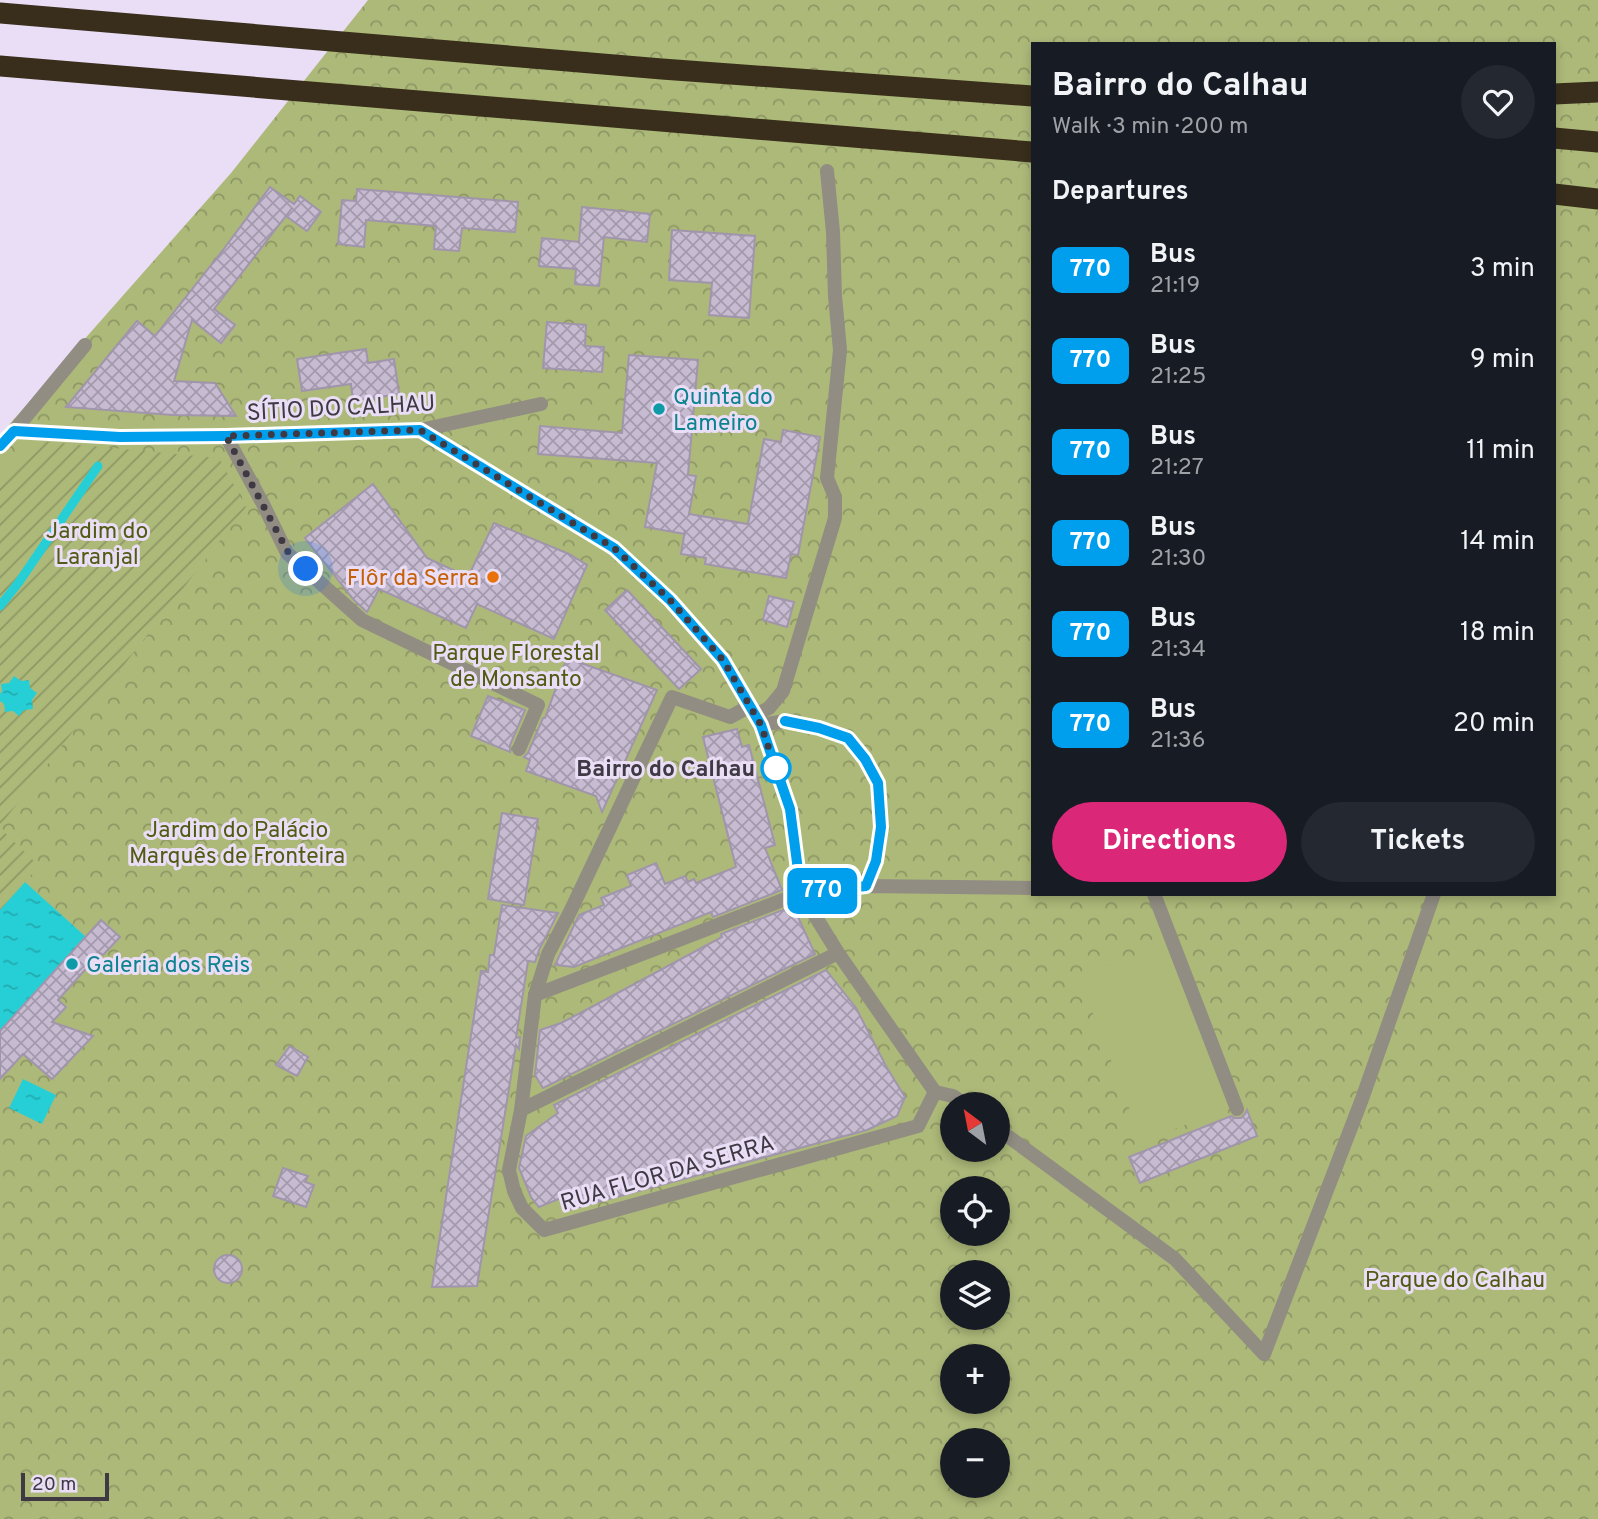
<!DOCTYPE html>
<html lang="en">
<head>
<meta charset="utf-8">
<style>
	:root { --surface:#171b24; --page:#242831; --text:#f1f3f6; --muted:#9ea1a6; --accent:#db2777 }
	body { margin:0; font-family:Overpass,sans-serif; background:var(--page); color:var(--text); height:100vh; display:flex; flex-direction:column; font-size:26px; white-space:nowrap }
	* { box-sizing:border-box; margin:0 }
	p { font-size:23px; color:var(--muted) }
	.icon { flex:none; width:38px; height:38px; fill:none; stroke:currentColor; stroke-width:2; stroke-linecap:round; stroke-linejoin:round }
	.map { position:relative; flex:1; overflow:hidden }
	.side { position:absolute; left:1031px; top:42px; width:525px; height:854px; display:flex; flex-direction:column; background:var(--surface); border-radius:0px; box-shadow:0 4px 10px #0003 }
	.side>* { flex:none }
	.badge { padding:0 14px; border-radius:10px; font-size:24px; line-height:46px }
	.needle { width:46px; rotate:328deg }
	.controls { position:absolute; left:940px; top:1092px; display:grid; gap:14px }
	.controls a { display:grid; place-items:center; width:70px; height:70px; border-radius:50%; background:var(--surface); box-shadow:0 4px 10px #0003; font-size:35px }
	.scale { position:absolute; left:21px; bottom:18px; width:88px; box-sizing:border-box; padding-left:7px; border:4px solid #3e3943; border-top:0; font-size:19px; line-height:24px; white-space:nowrap; color:#3e3943; -webkit-text-stroke:5px #eadef6; paint-order:stroke }
	.you { position:absolute; width:35px; height:35px; margin:-18px; border:5px solid #fff; border-radius:50%; background:#1a73e8; box-shadow:0 0 0 10px #1a73e833 }
	.map>.badge { position:absolute; translate:-50% -50%; box-shadow:0 0 0 4px #fff }
	h2 { padding:0 21px; font-size:26px; line-height:63px }
	.round { display:grid; place-items:center; flex:none; width:74px; height:74px; border-radius:37px; background:var(--page) }
	.summary { display:flex; align-items:center; justify-content:space-between; height:119px; padding:0 21px }
	h1 { font-size:33px; font-weight:700; line-height:52px }
	.button { display:flex; gap:14px; margin-top:auto; padding:14px 21px }
	.button a { flex:1; height:80px; border-radius:42px; background:var(--accent); color:#fff; font-size:28px; font-weight:700; line-height:80px; text-align:center }
	.button a+a { background:var(--page); color:var(--text) }
	ul { padding:0; list-style:none }
	li { display:flex; align-items:center; gap:21px; height:91px; padding:0 21px }
	li div { flex:1 }
	li b { display:block; font-size:26px }
	li em { font-style:normal }
	li .badge { min-width:77px; font-weight:700; text-align:center }
	.map>svg:first-child { display:block }
</style>
</head>
<body>
<div class="map">
<svg width="1598" height="1519" viewBox="0 0 1598 1519">
	<defs>
		<pattern id="park-crowns" width="20" height="18" patternUnits="userSpaceOnUse" patternTransform="scale(1.75)"><rect width="20" height="18" fill="#adb979"/><path d="M2 6a3 3 0 1 1 6 0M12 15a3 3 0 1 1 6 0" fill="none" stroke="#8e9765"/></pattern>
		<pattern id="garden-furrows" width="10" height="10" patternUnits="userSpaceOnUse" patternTransform="scale(1.75)"><rect width="10" height="10" fill="#adb979"/><path d="M-1 1l2-2M0 10L10 0M9 11l2-2" fill="none" stroke="#8e9765"/></pattern>
		<pattern id="water-ripples" width="26" height="14" patternUnits="userSpaceOnUse" patternTransform="scale(1.75)"><rect width="26" height="14" fill="#26cfd6"/><path d="M2 4q2-2 4 0t4 0M15 11q2-2 4 0t4 0" fill="none" stroke="#22a9af"/></pattern>
		<pattern id="building-cross-hatch" width="8" height="8" patternUnits="userSpaceOnUse" patternTransform="scale(1.75)"><rect width="8" height="8" fill="#c7bbd2"/><path d="M0 0l8 8M0 8l8-8" fill="none" stroke="#a399ac"/></pattern>
	</defs>
	<rect width="100%" height="100%" fill="#eadef6"/>
	<path fill="url(#park-crowns)" fill-rule="evenodd" d="M 368,0 L 1598,0 L 1598,1519 L 0,1519 L 0,435 L 231,173 ZM 1032,44 L 1554,44 L 1554,894 L 1032,894 ZM 952,1104 L 998,1104 L 998,1150 L 952,1150 ZM 952,1188 L 998,1188 L 998,1234 L 952,1234 ZM 952,1272 L 998,1272 L 998,1318 L 952,1318 ZM 952,1356 L 998,1356 L 998,1402 L 952,1402 ZM 952,1440 L 998,1440 L 998,1486 L 952,1486 Z"/>
	<g fill="url(#garden-furrows)">
		<polygon points="38,441 219,458 246,507 0,826 0,482"/>
		<polygon points="0,828 39,866 0,910"/>
	</g>
	<polygon fill="#adb979" points="1167,943 1230,1108 1142,1141 1079,977"/>
	<g fill="url(#water-ripples)">
		<polygon points="14,676 21,681 29,680 30,688 37,693 32,700 33,709 24,710 19,716 13,711 5,712 4,704 0,701 0,694 2,691 1,684 9,683"/>
		<polygon points="25,882 86,937 0,1031 0,910"/>
		<polygon points="23,1079 56,1095 42,1124 9,1108"/>
	</g>
	<g fill="none" stroke-linecap="round" stroke-linejoin="round">
		<polyline stroke="#26cfd6" stroke-width="9" points="0,606 19,582 98,466"/>
	</g>
	<g fill="url(#building-cross-hatch)" stroke="#a095ab" stroke-width="2">
		<polygon points="270,187 294,204 300,196 321,212 307,231 286,216 292,208 214,309 235,325 221,343 192,320 174,381 215,383 236,416 173,415 66,407 137,321 155,336 223,250"/>
		<polygon points="357,189 518,202 515,232 462,228 459,251 434,249 436,226 366,220 364,247 338,244 342,200 356,201"/>
		<polygon points="582,207 650,214 647,242 604,237 599,286 575,284 576,269 539,266 542,238 579,242"/>
		<polygon points="672,230 755,236 749,318 709,315 712,283 669,280"/>
		<polygon points="547,322 586,325 585,346 604,347 602,372 543,368"/>
		<polygon points="366,349 368,363 394,359 399,394 353,401 351,384 302,391 297,359"/>
		<polygon points="629,355 698,360 688,475 696,476 689,514 748,524 764,439 781,442 783,430 820,437 798,555 791,554 786,578 705,564 706,558 681,554 685,530 685,534 645,527 657,463 538,454 540,426 622,433"/>
		<polygon points="373,484 427,558 468,577 494,523 569,554 587,565 554,639 477,604 466,628 379,589 367,612 354,600 305,538"/>
		<polygon points="627,590 701,669 679,689 605,610"/>
		<polygon points="769,596 794,602 787,627 763,620"/>
		<polygon points="567,658 657,690 602,812 596,796 526,771 530,760 524,757 528,753 543,718 545,718"/>
		<polygon points="488,696 525,710 510,745 510,752 471,736"/>
		<polygon points="737,729 742,747 749,745 775,845 765,848 782,890 713,917 711,912 574,967 555,965 579,915 604,905 601,898 631,886 627,875 656,863 665,884 685,876 688,882 694,879 696,883 736,867 703,737"/>
		<polygon points="502,813 538,819 524,905 488,899"/>
		<polygon points="502,905 558,913 539,950 535,962 528,961 516,1038 520,1037 519,1049 516,1045 477,1286 432,1287 481,971 488,972 490,955 494,955"/>
		<polygon points="793,906 815,954 543,1088 535,1075 540,1030 561,1023 586,1010 722,937 721,934"/>
		<polygon points="101,920 120,937 103,955 100,953 58,1000 66,1007 52,1022 93,1036 52,1079 23,1054 0,1079 0,1031"/>
		<polygon points="826,970 856,1008 887,1068 905,1097 897,1116 867,1130 564,1211 561,1198 539,1207 531,1197 519,1168 526,1136 558,1113 554,1105"/>
		<polygon points="290,1046 308,1057 297,1076 276,1065"/>
		<polygon points="1247,1110 1257,1136 1140,1183 1129,1157 1231,1116 1235,1118 1241,1118 1245,1114"/>
		<polygon points="283,1168 308,1176 305,1182 314,1185 306,1207 273,1196"/>
		<circle cx="228" cy="1269" r="14"/>
	</g>
	<g fill="none" stroke-linecap="round" stroke-linejoin="round">
		<g stroke="#918d83" stroke-width="14">
			<polyline points="827,171 833,232 835,296 840,350 827,478 835,497"/>
			<polyline points="761,725 785,721 819,728 847,738 865,759 878,783 881,827 876,861 866,886"/>
			<polyline points="801,893 866,886 1032,888"/>
			<polyline points="1264,1354 1362,1099 1434,894"/>
		</g>
		<g stroke="#918d83" stroke-width="14">
			<polyline points="420,430 614,548 670,600 723,660 761,725 790,809 801,893 838,953 935,1092"/>
			<polyline points="14,431 120,437 226,436 420,430 541,404"/>
			<polyline points="226,436 263,504 287,553 362,620 538,705 519,749"/>
			<polyline points="0,446 14,431 85,345"/>
			<polyline points="750,706 730,717 672,697 570,912 548,954 535,995 521,1110 509,1170 514,1191 522,1208 544,1230 918,1126 935,1092"/>
			<polyline points="755,715 769,708 783,691 835,518 835,497"/>
			<polyline points="1154,894 1237,1109"/>
			<polyline points="535,995 801,893"/>
			<polyline points="935,1092 953,1096 964,1104"/>
			<polyline points="521,1110 838,953"/>
			<polyline points="998,1129 1175,1259 1264,1354"/>
		</g>
		<g stroke="#382e1b" stroke-width="21">
			<polyline points="0,13 662,69 1032,96"/>
			<polyline points="0,66 1032,152"/>
			<polyline points="1554,94 1598,92"/>
			<polyline points="1554,138 1598,142"/>
			<polyline points="1554,194 1598,199"/>
		</g>
	</g>
	<g fill="none" stroke-linecap="round" stroke-linejoin="round">
		<g stroke="#fff" stroke-width="16">
			<polyline id="line" points="0,446 14,431 120,437 226,436 420,430 614,548 670,600 723,660 761,725 790,809 801,893 866,886 876,861 881,827 878,783 865,759 848,738 819,728 785,721"/>
		</g>
		<use href="#line" stroke="#009fee" stroke-width="10"/>
		<polyline stroke="#3e3943" stroke-width="7" stroke-dasharray="0 12.6" points="306,569 288,552 226,436 420,430 614,548 670,600 723,660 761,725 776,770 776,768"/>
	</g>
	<g fill="#0f9aa8" stroke="#eadef6" stroke-width="2.5">
		<circle cx="659" cy="409" r="7"/>
		<circle cx="72" cy="964" r="7"/>
	</g>
	<circle fill="#e8710a" stroke="#eadef6" stroke-width="2.5" cx="493" cy="577" r="7"/>
	<circle fill="#fff" stroke="#009fee" stroke-width="3.5" cx="776" cy="768" r="14"/>
	<g text-anchor="middle" stroke-width="6" stroke-linejoin="round" paint-order="stroke">
		<g font-size="23" fill="#0d838f" stroke="#eadef6" text-anchor="start">
			<text x="673" y="404">Quinta do<tspan x="673" dy="26">Lameiro</tspan></text>
			<text x="86" y="972">Galeria dos Reis</text>
		</g>
		<g font-size="23" fill="#3e3943" stroke="#eadef6">
			<text transform="translate(341 407) rotate(-3)" y="8">SÍTIO DO CALHAU</text>
			<text transform="translate(667 1172) rotate(-16)" y="8">RUA FLOR DA SERRA</text>
		</g>
		<g font-size="23" fill="#515b13" stroke="#eadef6">
			<text x="97" y="538">Jardim do<tspan x="97" dy="26">Laranjal</tspan></text>
			<text x="516" y="660">Parque Florestal<tspan x="516" dy="26">de Monsanto</tspan></text>
			<text x="237" y="837">Jardim do Palácio<tspan x="237" dy="26">Marquês de Fronteira</tspan></text>
			<text x="1455" y="1287">Parque do Calhau</text>
		</g>
		<g font-size="23" fill="#c56008" stroke="#eadef6" text-anchor="end">
			<text x="479" y="585">Flôr da Serra</text>
		</g>
		<g font-size="23" font-weight="bold" fill="#3e3943" stroke="#eadef6" text-anchor="end">
			<text x="755" y="776">Bairro do Calhau</text>
		</g>
	</g>
</svg>
<div class="controls">
<a><svg class="needle" viewBox="-14 -14 28 28"><path d="M0-13l5 13h-10z" fill="#e53935"/><path d="M0 13l5-13h-10z" fill="#9ea1a6"/></svg></a>
<a><svg class="icon" aria-label="locate" viewBox="0 0 24 24"><circle cx="12" cy="12" r="6"/><path d="M12 2v4M12 18v4M2 12h4M18 12h4"/></svg></a>
<a><svg class="icon" aria-label="layers" viewBox="0 0 24 24"><path d="M12 4l9 5-9 5-9-5zM3 14l9 5 9-5"/></svg></a>
<a>+</a>
<a>−</a>
</div>
<div class="scale">20 m</div>
<div class="you" style="left:306px;top:569px"></div>
<b class="badge" style="left:822px;top:891px;background:#009fee;color:#fff">770</b>
<section class="side">
<div class="summary"><div><h1>Bairro do Calhau</h1><p>Walk · 3 min · 200 m</p></div><a class="round"><svg class="icon" aria-label="heart" viewBox="0 0 24 24"><path d="M12 20l-8-8c-3-5 5-10 8-4 3-6 11-1 8 4z"/></svg></a></div>
<h2>Departures</h2>
<ul>
<li><span class="badge" style="background:#009fee;color:#fff">770</span><div><b>Bus</b><p>21:19</p></div><em>3 min</em></li>
<li><span class="badge" style="background:#009fee;color:#fff">770</span><div><b>Bus</b><p>21:25</p></div><em>9 min</em></li>
<li><span class="badge" style="background:#009fee;color:#fff">770</span><div><b>Bus</b><p>21:27</p></div><em>11 min</em></li>
<li><span class="badge" style="background:#009fee;color:#fff">770</span><div><b>Bus</b><p>21:30</p></div><em>14 min</em></li>
<li><span class="badge" style="background:#009fee;color:#fff">770</span><div><b>Bus</b><p>21:34</p></div><em>18 min</em></li>
<li><span class="badge" style="background:#009fee;color:#fff">770</span><div><b>Bus</b><p>21:36</p></div><em>20 min</em></li>
</ul>
<div class="button"><a>Directions</a><a>Tickets</a></div>
</section>
</div>
</body>
</html>
